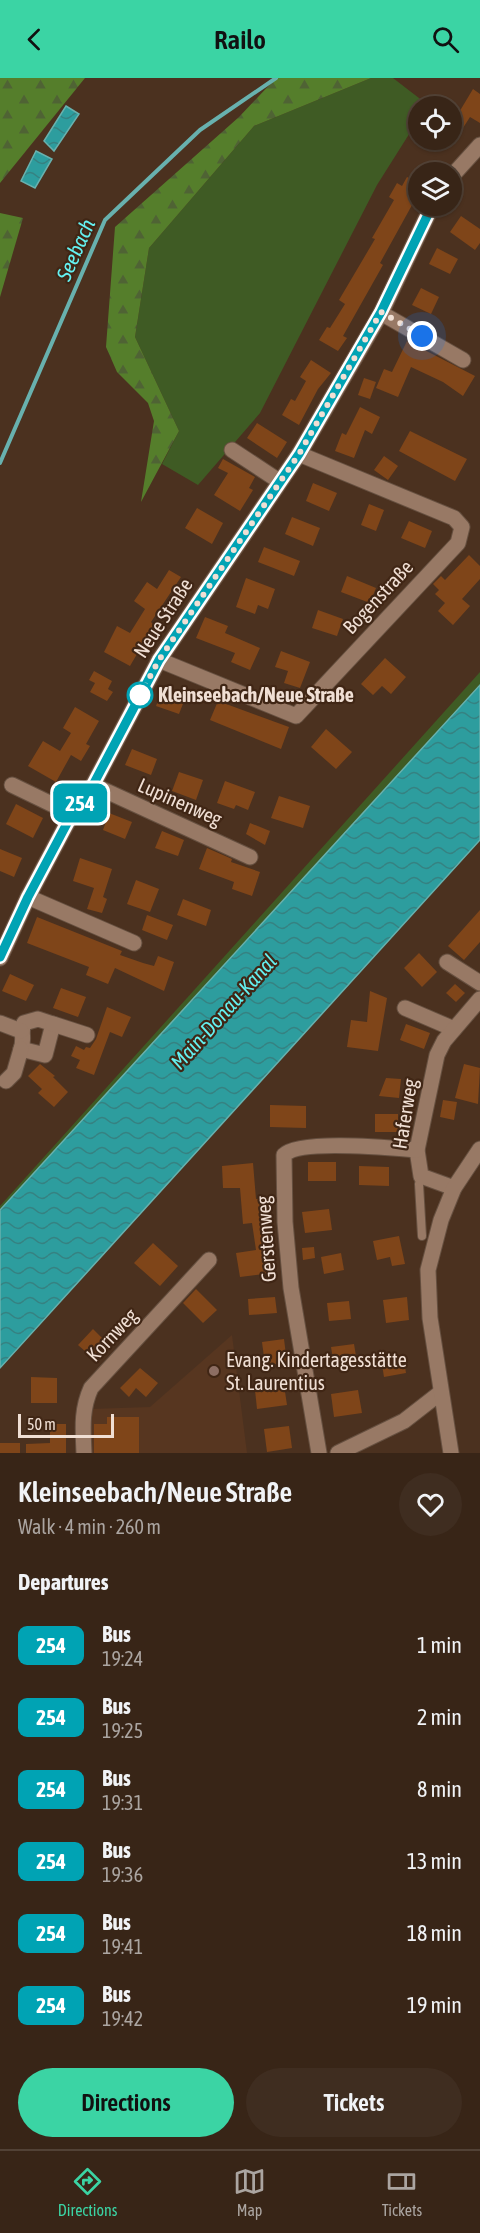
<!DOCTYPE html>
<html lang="en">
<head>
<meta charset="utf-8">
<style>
	:root { --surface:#382517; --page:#3f2d20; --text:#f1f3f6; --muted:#aba5a1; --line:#524236; --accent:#3bd4a4 }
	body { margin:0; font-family:"Asap Condensed",sans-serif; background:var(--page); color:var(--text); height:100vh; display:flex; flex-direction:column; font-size:22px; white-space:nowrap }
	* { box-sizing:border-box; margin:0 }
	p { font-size:20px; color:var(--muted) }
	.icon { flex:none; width:33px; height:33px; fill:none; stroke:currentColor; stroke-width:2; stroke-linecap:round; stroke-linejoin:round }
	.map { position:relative; height:1375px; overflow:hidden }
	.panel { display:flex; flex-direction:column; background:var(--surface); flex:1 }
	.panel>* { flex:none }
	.badge { padding:0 12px; border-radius:9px; font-size:21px; line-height:39px }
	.fabs { position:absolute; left:408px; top:18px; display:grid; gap:12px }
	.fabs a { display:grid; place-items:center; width:54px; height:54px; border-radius:50%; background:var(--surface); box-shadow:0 2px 4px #0004,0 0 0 2px var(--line); font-size:30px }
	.scale { position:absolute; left:18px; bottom:15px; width:96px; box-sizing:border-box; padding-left:6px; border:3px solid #f0dfd4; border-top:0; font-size:16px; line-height:21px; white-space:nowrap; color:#f0dfd4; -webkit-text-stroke:4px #402615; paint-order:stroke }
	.you { position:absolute; width:30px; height:30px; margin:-15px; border:4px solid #fff; border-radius:50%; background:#1a73e8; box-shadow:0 0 0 9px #1a73e833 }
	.map>.badge { position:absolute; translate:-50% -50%; box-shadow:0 0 0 3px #fff }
	h2 { padding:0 18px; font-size:22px; line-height:54px }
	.round { display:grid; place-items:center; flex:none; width:63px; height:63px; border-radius:32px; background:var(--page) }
	.head { display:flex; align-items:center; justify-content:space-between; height:102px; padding:0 18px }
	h1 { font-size:28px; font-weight:600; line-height:45px }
	.button { display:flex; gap:12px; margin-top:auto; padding:12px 18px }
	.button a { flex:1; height:69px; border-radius:36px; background:var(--accent); color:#111; font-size:24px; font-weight:600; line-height:69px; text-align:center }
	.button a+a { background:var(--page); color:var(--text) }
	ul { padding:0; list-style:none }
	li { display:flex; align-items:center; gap:18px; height:72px; padding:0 18px }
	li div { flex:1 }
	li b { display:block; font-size:22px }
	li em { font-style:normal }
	li .badge { min-width:66px; font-weight:700; text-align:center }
	header { display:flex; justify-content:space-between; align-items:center; height:78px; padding:0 18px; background:var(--accent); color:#111; font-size:27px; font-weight:600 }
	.tabs { display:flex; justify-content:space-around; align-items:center; height:84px; border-top:2px solid var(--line); background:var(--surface); font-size:16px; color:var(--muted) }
	.tabs a { display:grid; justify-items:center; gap:3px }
	.tabs .current { color:var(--accent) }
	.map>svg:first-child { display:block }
</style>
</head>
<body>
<header><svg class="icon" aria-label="back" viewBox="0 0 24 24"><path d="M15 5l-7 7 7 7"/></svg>Railo<svg class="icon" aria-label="search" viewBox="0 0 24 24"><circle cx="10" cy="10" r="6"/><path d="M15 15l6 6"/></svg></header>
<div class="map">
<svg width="480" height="1375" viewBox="0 0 480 1375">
	<defs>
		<pattern id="forest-firs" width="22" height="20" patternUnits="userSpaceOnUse" patternTransform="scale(1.5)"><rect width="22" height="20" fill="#557e2b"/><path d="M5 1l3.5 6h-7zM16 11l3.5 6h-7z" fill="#4f6334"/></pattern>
		<pattern id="water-waves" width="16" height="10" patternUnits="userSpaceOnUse" patternTransform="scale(1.5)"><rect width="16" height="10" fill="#2d9d9e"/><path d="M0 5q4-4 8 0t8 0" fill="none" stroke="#358282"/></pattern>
	</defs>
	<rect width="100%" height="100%" fill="#4b311f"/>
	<polygon fill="#573620" points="232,1257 247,1375 90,1375 90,1331 150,1329"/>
	<g fill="#3f5b24">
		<polygon points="371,0 393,0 428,27 418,28 418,42 377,107 260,335 198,407 162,386 179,353 135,259 149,170 254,48"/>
		<polygon points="480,594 480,607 0,1132 0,1128"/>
	</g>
	<g fill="url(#forest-firs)">
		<polygon points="0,0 85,0 0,105"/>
		<polygon points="276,0 371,0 254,48 149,170 135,259 179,353 141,424 154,343 148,325 117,294 106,269 115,149 239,39"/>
		<polygon points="0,135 23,140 0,219"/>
	</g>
	<g fill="url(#water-waves)" stroke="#68b1ae" stroke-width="1.5">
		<polygon points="66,28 79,36 54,73 44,63"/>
		<polygon points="36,73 52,81 35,110 21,103"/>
		<polygon points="480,607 480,762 0,1290 0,1132"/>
	</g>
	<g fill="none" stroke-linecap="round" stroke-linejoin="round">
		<polyline stroke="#68b1ae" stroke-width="4" points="0,385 105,142 200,52 276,0"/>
	</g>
	<g fill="#7f4519">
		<polygon points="473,11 480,16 480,45 470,39 452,67 452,46"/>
		<polygon points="407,99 418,105 414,117 417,118 380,185 383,187 343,258 347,260 338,273 319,262 327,249 330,250 345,226 339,222 375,161 372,160 394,122 389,119 397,105 402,108"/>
		<polygon points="461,138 480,151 480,165 475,172 450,154"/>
		<polygon points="437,170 458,181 450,196 429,186"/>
		<polygon points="421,210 439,219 431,236 412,227"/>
		<polygon points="407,263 475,298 463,318 443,304 411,289 398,319 376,310 384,291 392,294"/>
		<polygon points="311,282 331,295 318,311 299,347 282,337 291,321 295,323 306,303 300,299"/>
		<polygon points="364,300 376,304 370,321 358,317"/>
		<polygon points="360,329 380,339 372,356 365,352 354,380 335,373 342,355 346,357"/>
		<polygon points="257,345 287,364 277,380 247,360"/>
		<polygon points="410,353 467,381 455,403 399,373"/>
		<polygon points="384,378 398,388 388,402 374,392"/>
		<polygon points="223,381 255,399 249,410 253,412 240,433 214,417 228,395 218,390"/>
		<polygon points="313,405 337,415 329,433 306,423"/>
		<polygon points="369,426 384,432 376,453 361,447"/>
		<polygon points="197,430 223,445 212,466 185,450"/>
		<polygon points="292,439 320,450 313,468 285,456"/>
		<polygon points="409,443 432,453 425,470 401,460"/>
		<polygon points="264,469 300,483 294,498 258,484"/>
		<polygon points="469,477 480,488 480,501 462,521 470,528 453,547 438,533 445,525 435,516 439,512 433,506 441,498 445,502"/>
		<polygon points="169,492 181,499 151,544 154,547 130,588 104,574 117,548 130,555 145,531 134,523 147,504 157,511"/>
		<polygon points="347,498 376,510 370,525 341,514"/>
		<polygon points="246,500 275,511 268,531 258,527 255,536 236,529"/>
		<polygon points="318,532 343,541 337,558 312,550"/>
		<polygon points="205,539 228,548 225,555 260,570 250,592 231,584 235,575 196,560"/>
		<polygon points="281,573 310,584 300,610 284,605 288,593 275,589"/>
		<polygon points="385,580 406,599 391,616 382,608 373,617 361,606"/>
		<polygon points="94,593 112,603 108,611 113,614 107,623 90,614 95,605 89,602"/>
		<polygon points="163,609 186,618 179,636 156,628"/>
		<polygon points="218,623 289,649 281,671 210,642"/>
		<polygon points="75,629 99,643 86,666 90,668 81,683 71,677 56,704 28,688 43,663 60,673 71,655 63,650"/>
		<polygon points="326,651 352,674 336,691 311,669"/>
		<polygon points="132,671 157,681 151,697 125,687"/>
		<polygon points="179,694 203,702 196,722 172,713"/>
		<polygon points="225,703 255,714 248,732 236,727 234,731 217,725"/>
		<polygon points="279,718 310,728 303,750 271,740"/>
		<polygon points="16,726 43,740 33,760 6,746"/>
		<polygon points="109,735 132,744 125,761 103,752"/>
		<polygon points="250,745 270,753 265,767 246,756"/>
		<polygon points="162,753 184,762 178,778 155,770"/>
		<polygon points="207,770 232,781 231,784 260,794 252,818 232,811 234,804 199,791"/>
		<polygon points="0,771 22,780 14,799 0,793"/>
		<polygon points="80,780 112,791 103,819 107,821 102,835 87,831 94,810 73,803"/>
		<polygon points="136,802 159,811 150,834 127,826"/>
		<polygon points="183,821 211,832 206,848 177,837"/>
		<polygon points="480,832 480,864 464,882 448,868"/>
		<polygon points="147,837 173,847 167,862 142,852"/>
		<polygon points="37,839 122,873 120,877 143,885 154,888 158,878 174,884 164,913 115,890 108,906 86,897 89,889 27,865"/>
		<polygon points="419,875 437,894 422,909 404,890"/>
		<polygon points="10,896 34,907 26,923 2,913"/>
		<polygon points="455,906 465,915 456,924 446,915"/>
		<polygon points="61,910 86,919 78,939 53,930"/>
		<polygon points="370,913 387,920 378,973 347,969 351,942 367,944"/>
		<polygon points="107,929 131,939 122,959 110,954 94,997 76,990 80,982 71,978 76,968 84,972 86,969 90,970 96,961"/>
		<polygon points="406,946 430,955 424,971 400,962"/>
		<polygon points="40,986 55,998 53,999 68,1014 54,1029 38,1015 42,1011 28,998"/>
		<polygon points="464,986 480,990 478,1026 455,1020"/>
		<polygon points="386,1000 401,1001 399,1020 379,1018"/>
		<polygon points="443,1022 457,1024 454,1042 440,1039"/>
		<polygon points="270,1027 306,1028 306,1050 270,1049"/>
		<rect x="375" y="1036" width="23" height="18"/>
		<rect x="308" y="1084" width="28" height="19"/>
		<polygon points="253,1085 256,1121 265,1120 271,1195 240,1199 236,1175 256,1172 252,1145 243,1146 240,1110 223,1110 222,1088"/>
		<polygon points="359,1088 389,1089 389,1108 359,1107"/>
		<polygon points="329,1131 332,1152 305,1155 302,1134"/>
		<polygon points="399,1158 405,1186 392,1188 390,1179 377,1182 373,1163"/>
		<polygon points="153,1165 178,1188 160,1208 134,1185"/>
		<polygon points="314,1169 315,1180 303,1182 302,1170"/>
		<polygon points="341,1175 344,1192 324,1196 321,1179"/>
		<polygon points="196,1211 217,1232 203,1245 183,1225"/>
		<polygon points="275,1219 277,1235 249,1237 248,1221"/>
		<polygon points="407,1219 409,1242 386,1245 383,1222"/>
		<polygon points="349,1223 351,1241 329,1243 327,1225"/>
		<polygon points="93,1251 108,1266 94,1281 78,1267"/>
		<polygon points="284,1261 287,1285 265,1287 262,1264"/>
		<polygon points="354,1266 357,1284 334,1287 331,1269"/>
		<polygon points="403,1276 406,1295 384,1299 381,1280"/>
		<polygon points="140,1290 158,1305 146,1319 136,1310 129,1319 120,1310"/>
		<polygon points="31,1299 57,1300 57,1325 31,1325"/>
		<polygon points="284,1307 287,1327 257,1331 255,1312"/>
		<polygon points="358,1312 362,1335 334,1339 331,1316"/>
		<polygon points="107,1339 139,1339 139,1375 94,1375 94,1346 107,1346"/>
		<polygon points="50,1346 66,1346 66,1375 26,1375 26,1366 50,1365"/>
		<polygon points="289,1348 292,1370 267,1374 264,1351"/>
		<rect x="0" y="1365" width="20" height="10"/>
	</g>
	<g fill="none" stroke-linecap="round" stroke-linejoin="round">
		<g stroke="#665040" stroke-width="10">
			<polyline id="service" points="421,1098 419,1106 422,1158"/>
		</g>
		<g stroke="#665040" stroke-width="17">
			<g id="minor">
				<polyline points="452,98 480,67"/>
				<polyline points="381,235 463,282"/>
				<polyline points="232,372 279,403"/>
				<polyline points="159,582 296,638 458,465 462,449 454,440 299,376"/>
				<polyline points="12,707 72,736"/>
				<polyline points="93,707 250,779"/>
				<polyline points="28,819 134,865"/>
				<polyline points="0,880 28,819 72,736 93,707 159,582 299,376 381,235 432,128"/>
				<polyline points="447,884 480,905"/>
				<polyline points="405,930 454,951"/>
				<path d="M 38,941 L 53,946 L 45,977 L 21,971 C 25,961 20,954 24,945 Z"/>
				<polyline points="0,945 21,953"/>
				<polyline points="53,946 87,957"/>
				<polyline points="6,1003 14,995 21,971"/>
				<polyline points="454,1110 421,1098 417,1072 437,977 444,963 480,921"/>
				<path d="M 84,1375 C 83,1351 81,1332 91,1310 L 209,1182"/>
				<path d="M 319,1375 L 291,1210 L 285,1144 L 284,1077 C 299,1061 392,1070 417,1072"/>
				<polyline points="338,1375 404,1343 440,1315"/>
			</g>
		</g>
		<g stroke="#665040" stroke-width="17">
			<polyline id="tertiary" points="451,1375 430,1240 428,1192 441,1142 454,1110 480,1071"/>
		</g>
		<use href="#service" stroke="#987965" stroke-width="8"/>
		<use href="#minor" stroke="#987965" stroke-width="15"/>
		<use href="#tertiary" stroke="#987965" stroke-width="15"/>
	</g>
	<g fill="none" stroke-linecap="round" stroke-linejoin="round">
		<g stroke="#fff" stroke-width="14">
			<polyline id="line" points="0,879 28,819 72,736 93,707 159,582 299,376 381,234 432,128"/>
		</g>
		<use href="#line" stroke="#00a3b4" stroke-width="9"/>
		<polyline stroke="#f0dfd4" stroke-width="6" stroke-dasharray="0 10.8" points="140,617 159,582 299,376 381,234 422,258"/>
	</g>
	<circle fill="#fff" stroke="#00a3b4" stroke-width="3" cx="140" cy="617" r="12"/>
	<circle fill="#8d6e63" stroke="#402615" stroke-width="2" cx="214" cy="1293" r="6"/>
	<g text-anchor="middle" stroke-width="4.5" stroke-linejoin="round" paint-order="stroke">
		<g font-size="20" fill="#f0dfd4" stroke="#402615">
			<text transform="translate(378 519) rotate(-47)" y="7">Bogenstraße</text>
			<text transform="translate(163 540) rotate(-57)" y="7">Neue Straße</text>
			<text transform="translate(180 724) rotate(24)" y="7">Lupinenweg</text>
			<text transform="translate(405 1036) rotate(-81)" y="7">Haferweg</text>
			<text transform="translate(266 1161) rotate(-94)" y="7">Gerstenweg</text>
			<text transform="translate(112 1257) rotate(-47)" y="7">Kornweg</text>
		</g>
		<g font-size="20" font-weight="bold" fill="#f0dfd4" stroke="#402615" text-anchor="start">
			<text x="158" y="624">Kleinseebach/Neue Straße</text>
		</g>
		<g font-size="20" fill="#f0dfd4" stroke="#402615" text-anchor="start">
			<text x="226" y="1289">Evang. Kindertagesstätte<tspan x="226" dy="23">St. Laurentius</tspan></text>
		</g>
		<g font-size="21" font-style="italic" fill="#64f1f1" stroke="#402615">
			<text transform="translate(76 172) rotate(-66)" y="7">Seebach</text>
			<text transform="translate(224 934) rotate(-48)" y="7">Main-Donau-Kanal</text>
		</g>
	</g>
</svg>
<div class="fabs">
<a><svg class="icon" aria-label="locate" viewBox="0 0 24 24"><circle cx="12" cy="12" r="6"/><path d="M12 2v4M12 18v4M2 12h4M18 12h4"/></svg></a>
<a><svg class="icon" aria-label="layers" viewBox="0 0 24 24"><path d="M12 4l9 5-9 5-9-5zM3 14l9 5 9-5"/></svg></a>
</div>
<div class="scale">50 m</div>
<div class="you" style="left:422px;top:258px"></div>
<b class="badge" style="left:80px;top:725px;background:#00a3b4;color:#fff">254</b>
</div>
<section class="panel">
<div class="head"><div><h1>Kleinseebach/Neue Straße</h1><p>Walk · 4 min · 260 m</p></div><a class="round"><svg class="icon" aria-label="heart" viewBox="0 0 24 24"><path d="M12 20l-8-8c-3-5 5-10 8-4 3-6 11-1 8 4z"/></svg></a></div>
<h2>Departures</h2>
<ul>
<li><span class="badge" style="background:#00a3b4;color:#fff">254</span><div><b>Bus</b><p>19:24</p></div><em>1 min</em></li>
<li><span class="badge" style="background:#00a3b4;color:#fff">254</span><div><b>Bus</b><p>19:25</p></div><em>2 min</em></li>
<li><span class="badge" style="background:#00a3b4;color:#fff">254</span><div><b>Bus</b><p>19:31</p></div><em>8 min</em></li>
<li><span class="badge" style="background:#00a3b4;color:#fff">254</span><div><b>Bus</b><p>19:36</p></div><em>13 min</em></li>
<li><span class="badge" style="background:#00a3b4;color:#fff">254</span><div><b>Bus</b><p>19:41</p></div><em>18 min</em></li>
<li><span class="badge" style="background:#00a3b4;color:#fff">254</span><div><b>Bus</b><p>19:42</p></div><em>19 min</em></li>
</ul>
<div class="button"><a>Directions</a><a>Tickets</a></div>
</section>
<nav class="tabs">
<a class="current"><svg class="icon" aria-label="directions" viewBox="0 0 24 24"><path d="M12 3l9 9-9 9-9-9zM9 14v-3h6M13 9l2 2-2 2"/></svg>Directions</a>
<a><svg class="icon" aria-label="map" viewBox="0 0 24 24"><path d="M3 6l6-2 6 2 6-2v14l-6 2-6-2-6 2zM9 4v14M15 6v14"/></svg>Map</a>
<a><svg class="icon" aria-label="tickets" viewBox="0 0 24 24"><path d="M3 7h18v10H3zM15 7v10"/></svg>Tickets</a>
</nav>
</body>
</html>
